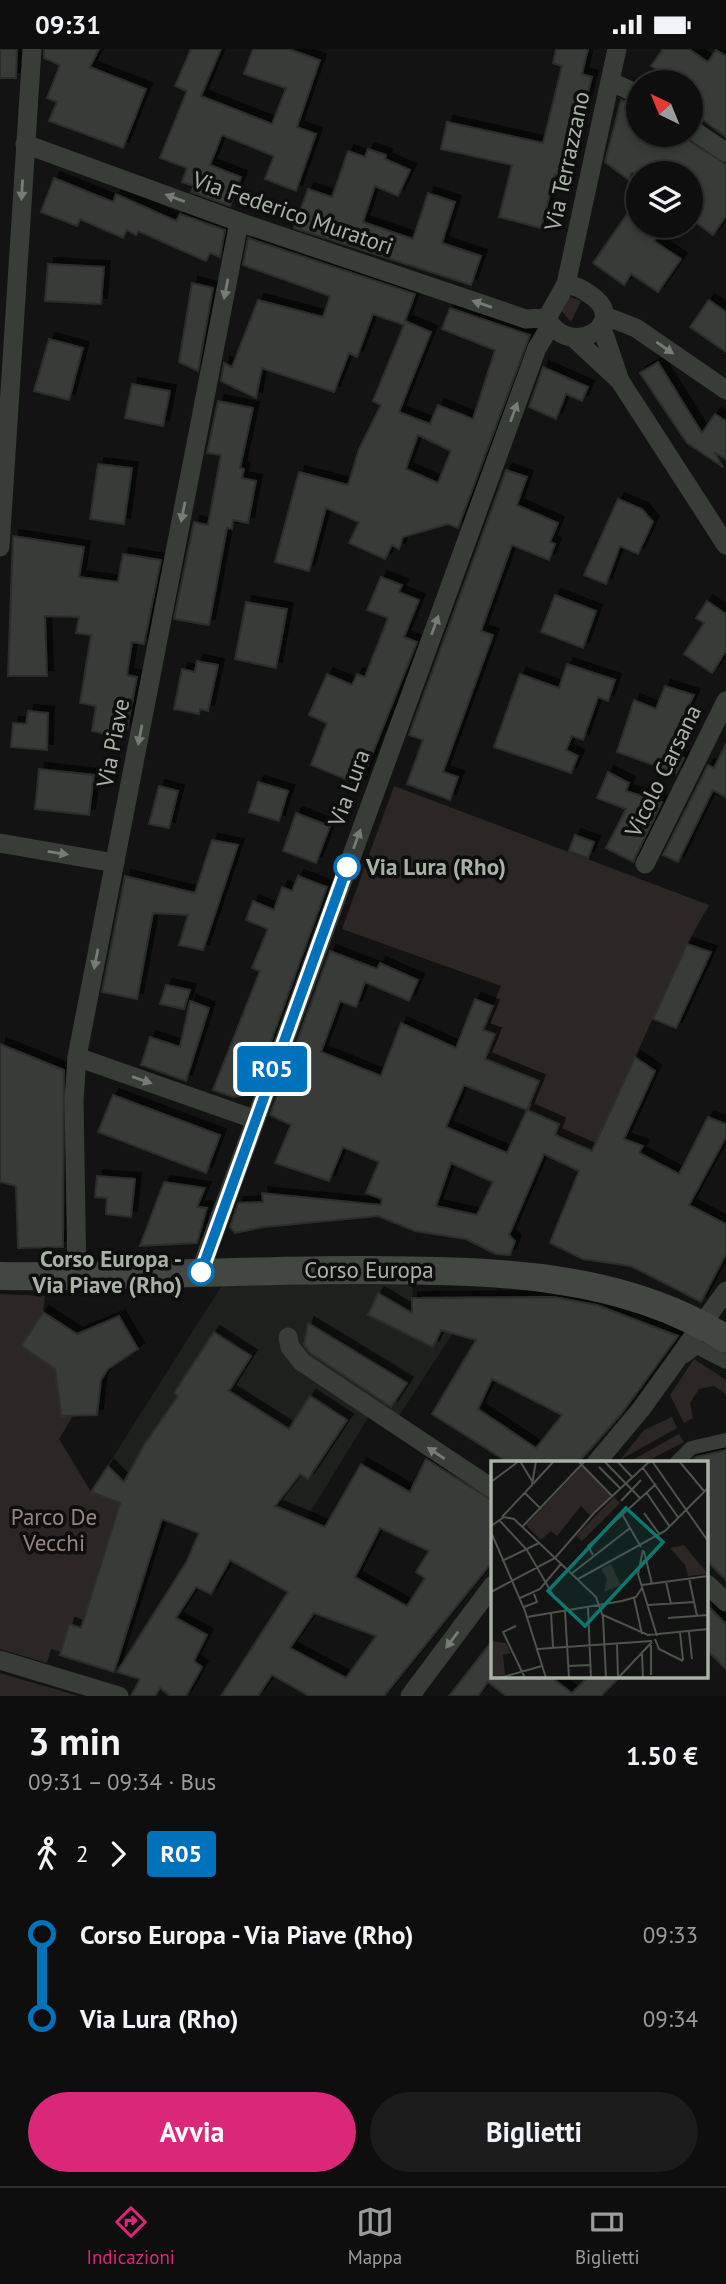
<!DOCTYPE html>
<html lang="it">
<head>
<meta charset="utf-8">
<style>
	:root { --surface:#0e0e0e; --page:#1c1c1c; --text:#f1f3f6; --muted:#9b9c9e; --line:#2e2e2e; --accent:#db2777 }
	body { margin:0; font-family:"PT Sans",sans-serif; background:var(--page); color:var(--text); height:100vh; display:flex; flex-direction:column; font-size:26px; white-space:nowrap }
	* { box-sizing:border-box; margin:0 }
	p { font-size:23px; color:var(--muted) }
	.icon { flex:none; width:38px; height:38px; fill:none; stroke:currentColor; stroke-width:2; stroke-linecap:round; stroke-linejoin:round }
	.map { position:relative; height:1647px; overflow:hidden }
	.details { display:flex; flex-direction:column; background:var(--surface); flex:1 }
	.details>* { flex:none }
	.badge { padding:0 14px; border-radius:5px; font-size:24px; line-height:46px }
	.needle { width:46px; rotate:317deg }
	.fabs { position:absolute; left:626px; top:21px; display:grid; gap:14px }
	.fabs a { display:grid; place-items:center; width:77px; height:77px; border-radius:50%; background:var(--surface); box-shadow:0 4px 10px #0003,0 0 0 2px var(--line); font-size:35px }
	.map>.badge { position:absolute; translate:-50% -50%; box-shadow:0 0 0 4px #fff }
	.legs { display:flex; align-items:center; gap:10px; height:77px; padding:0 28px; font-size:23px }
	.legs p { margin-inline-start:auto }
	.overview { display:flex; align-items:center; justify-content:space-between; height:119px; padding:0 28px }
	h1 { font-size:38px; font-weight:600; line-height:52px }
	.cta { display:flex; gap:14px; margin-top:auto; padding:14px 28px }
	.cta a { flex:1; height:80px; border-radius:42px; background:var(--accent); color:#fff; font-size:28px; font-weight:600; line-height:80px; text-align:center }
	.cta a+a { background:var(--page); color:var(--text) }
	ul { padding:0 28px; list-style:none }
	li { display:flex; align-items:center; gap:24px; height:84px; font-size:26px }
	li i { display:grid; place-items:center; width:10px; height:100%; margin:0 9px; background:currentColor }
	li i::after { content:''; width:18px; height:18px; margin:-9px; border:5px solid; border-radius:50%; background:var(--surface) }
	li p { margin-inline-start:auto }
	li:first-child i { background:linear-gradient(#0000 50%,currentColor 0) }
	li:last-child i { background:linear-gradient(currentColor 50%,#0000 0) }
	.status { display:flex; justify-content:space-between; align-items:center; height:49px; padding:0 35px; background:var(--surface); direction:ltr }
	.status svg { height:19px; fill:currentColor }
	.tab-bar { display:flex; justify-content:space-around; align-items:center; height:98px; border-top:2px solid var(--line); background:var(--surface); font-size:19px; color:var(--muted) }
	.tab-bar a { display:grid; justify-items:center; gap:4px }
	.tab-bar .selected { color:var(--accent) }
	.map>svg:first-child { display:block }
</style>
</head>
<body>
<div class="status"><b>09:31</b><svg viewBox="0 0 49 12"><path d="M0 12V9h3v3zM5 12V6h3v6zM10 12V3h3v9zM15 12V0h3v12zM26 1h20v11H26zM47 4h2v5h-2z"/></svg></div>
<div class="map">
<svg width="726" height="1647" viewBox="0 0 726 1647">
	<defs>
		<filter id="shadow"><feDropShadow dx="6" dy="-6" stdDeviation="0" flood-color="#0009"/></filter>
	</defs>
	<rect width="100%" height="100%" fill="#121312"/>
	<polygon fill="#1e201e" points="229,1225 413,1226 412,1264 453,1284 395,1373 374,1359 276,1519 199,1484 91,1443"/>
	<g fill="#2c2725">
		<polygon points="568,247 581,252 571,273 561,261"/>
		<polygon points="394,737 709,856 687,895 592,1102 555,1086 559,1075 527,1061 538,1032 485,1010 495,986 483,981 501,937 342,880"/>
		<polygon points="0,1245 45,1247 43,1263 21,1297 55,1320 73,1367 59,1390 91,1443 119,1454 81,1579 69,1576 61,1603 51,1600 47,1614 0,1600"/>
		<polygon points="694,1310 726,1331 726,1345 714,1337 699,1340 690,1354 693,1369 684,1374 670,1346"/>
		<polygon points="672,1368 677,1379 620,1411 644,1381"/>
		<polygon points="679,1385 684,1393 644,1414 627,1414"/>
		<polygon points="0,1624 10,1627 79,1647 0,1647"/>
	</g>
	<g fill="#373a37" stroke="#2c2f2c" stroke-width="2" fill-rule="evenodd" filter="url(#shadow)">
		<polygon points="0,0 17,0 16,29 0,29"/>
		<polygon points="44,0 99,0 90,18 146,40 123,99 49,72 57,53 47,49 60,16 44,9"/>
		<polygon points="191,0 221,0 201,47 272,75 286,39 244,25 253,0 289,0 320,11 297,78 316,85 296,142 265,130 274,107 222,86 210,116 241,128 230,157 191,143 194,137 182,133 187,119 160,109 187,42 175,37"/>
		<polygon points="556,0 588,0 582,25 592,28 566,128 555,126 541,179 499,168 512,116 441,100 447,73 543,94 562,17 553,14"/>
		<polygon points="663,0 689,0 708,13 716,1 726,7 726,88 695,65 703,53 691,45 691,33 675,33 651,17"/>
		<polygon points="621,51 639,58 639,86 680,86 726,115 726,167 713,186 691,170 691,124 631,124 629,131 605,113"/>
		<polygon points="368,100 386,106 385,110 410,121 398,147 375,137 363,173 413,190 428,144 455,153 442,194 481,207 471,236 294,179 308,140 332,148 348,102 365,108"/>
		<polygon points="54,129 113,153 116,145 176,172 180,165 225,181 220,208 210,204 206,212 138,182 136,186 127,181 123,189 80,170 77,177 41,163"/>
		<polygon points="639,148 639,177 665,177 654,192 681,210 658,243 631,225 624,236 593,214"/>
		<path d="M 248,189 L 415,245 L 405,272 L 431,283 L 399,363 L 430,375 L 438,356 L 473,370 L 495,301 L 442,280 L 450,259 L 530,286 L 458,479 L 448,475 L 403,488 L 399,500 L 392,496 L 385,510 L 349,494 L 359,473 L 326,459 L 309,522 L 275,513 L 299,423 L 348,436 L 359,400 L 381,356 L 373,352 L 404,276 L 373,265 L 357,308 L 349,304 L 334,343 L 262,319 L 256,349 L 221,332 L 224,314 L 232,318 L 258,251 L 323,268 L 330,247 L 243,216 ZM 418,386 L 451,402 L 438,434 L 406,420 Z"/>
		<polygon points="48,215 104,218 101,255 45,252"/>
		<polygon points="192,234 213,239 198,322 179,313"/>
		<polygon points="709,251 726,263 726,303 690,278"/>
		<polygon points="49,290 83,299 69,351 34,342"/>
		<polygon points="658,313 702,384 715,365 726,372 726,410 714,403 723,418 687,394 640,324"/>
		<polygon points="543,318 588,338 582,352 566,345 556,370 529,358"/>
		<polygon points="132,335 170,342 163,377 125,369"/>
		<polygon points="218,352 253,359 240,419 244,420 242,429 256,432 248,474 233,471 232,480 227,479 209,576 174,570 194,473 208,476 221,406 207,404"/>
		<polygon points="98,415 132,419 124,475 90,470"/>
		<polygon points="506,421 527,428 517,456 558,474 550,493 555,495 549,511 512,496 481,582 493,586 443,723 458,728 450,751 407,735 423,691 409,686"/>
		<polygon points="618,450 642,460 653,473 638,505 620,497 606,535 584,526"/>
		<polygon points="13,487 84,498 79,528 118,533 123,505 161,511 144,595 132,593 127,626 137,628 127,680 117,678 115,687 92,682 96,657 80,654 91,586 76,584 79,568 45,567 47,627 8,627"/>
		<polygon points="381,528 402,536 399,543 419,551 404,588 417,593 360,736 311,716 327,674 309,666 327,625 352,636 357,625 365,628 388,569 367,561"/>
		<polygon points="555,546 596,562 583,599 541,583"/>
		<polygon points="707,552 726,565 726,602 712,624 684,605 704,574 696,569"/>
		<polygon points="246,553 287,560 276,619 235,610"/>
		<polygon points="197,612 218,616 208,662 200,660 199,665 174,660 182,620 195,623"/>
		<polygon points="567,615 615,631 608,652 598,648 583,691 572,687 566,701 578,707 571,724 494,698 520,625 559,639"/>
		<polygon points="665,637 694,646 667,701 684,709 676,724 617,703 634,651 656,660"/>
		<polygon points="28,662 48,664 47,701 11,698 13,674 26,675"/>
		<polygon points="726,695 726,748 713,741 678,813 663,806 708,716 714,719"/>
		<polygon points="39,720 94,726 89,766 35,760"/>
		<polygon points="608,723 629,734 626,742 662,753 633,813 606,799 626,760 597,749"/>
		<polygon points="258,733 288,742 279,772 249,763"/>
		<polygon points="159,737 178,742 169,779 149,775"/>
		<polygon points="296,764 330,777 316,814 283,802"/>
		<polygon points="575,786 594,793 588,809 569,802"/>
		<polygon points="212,791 238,796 203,901 179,896 188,866 153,864 137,950 102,943 125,827 195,844"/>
		<polygon points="298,827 327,838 252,1045 233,1048 213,1041 260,922 252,919 268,880 246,871 253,852 274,861 282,838 292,842"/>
		<polygon points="687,895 711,903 676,979 653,970"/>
		<path d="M 330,902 L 377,920 L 380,914 L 418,931 L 409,952 L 365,933 L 356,958 L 340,952 L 321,1003 L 381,1027 L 401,974 L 456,999 L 475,950 L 493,957 L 483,981 L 495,985 L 485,1010 L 539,1032 L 527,1061 L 559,1075 L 555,1086 L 592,1102 L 635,1008 L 655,1022 L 624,1090 L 643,1097 L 639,1104 L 679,1125 L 708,1068 L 726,1075 L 726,1088 L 689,1156 L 726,1175 L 726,1205 L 701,1253 L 631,1217 L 583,1210 L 550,1194 L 579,1122 L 544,1105 L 509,1186 L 515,1192 L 510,1206 L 496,1205 L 466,1190 L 415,1182 L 378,1167 L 264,1178 L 235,1184 L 230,1178 L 238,1154 L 263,1153 L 262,1144 L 381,1156 L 382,1150 L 366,1144 L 379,1113 L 343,1098 L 329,1132 L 275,1114 L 291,1076 L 270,1066 ZM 464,1036 L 527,1061 L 507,1104 L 446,1078 ZM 451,1114 L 493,1133 L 477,1166 L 436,1157 Z"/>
		<polygon points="166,936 190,941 184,960 160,955"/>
		<polygon points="190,952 209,959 186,1032 141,1016 150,988 180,998"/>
		<polygon points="0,995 64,1021 63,1198 18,1199 16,1137 0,1133"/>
		<polygon points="113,1046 220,1086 206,1124 98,1083"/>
		<polygon points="97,1127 135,1130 131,1168 106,1165 107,1149 95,1148"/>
		<polygon points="164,1133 205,1139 197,1158 207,1159 197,1194 140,1197"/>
		<path d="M 378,1244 L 412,1264 L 412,1249 L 554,1248 L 597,1256 L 678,1287 L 622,1364 L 578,1414 L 509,1414 L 432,1365 L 476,1291 L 441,1281 L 433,1298 L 368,1266 ZM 492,1330 L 562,1366 L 536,1399 L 478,1360 Z"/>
		<polygon points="43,1263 77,1285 119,1267 138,1300 108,1320 101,1331 97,1366 61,1367 55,1320 21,1297"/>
		<polygon points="308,1274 407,1334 391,1358 310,1304 304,1296"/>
		<path d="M 214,1283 L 251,1307 L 229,1342 L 289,1380 L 310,1347 L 347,1371 L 308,1430 L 300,1425 L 275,1457 L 325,1478 L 361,1415 L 410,1443 L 426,1410 L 493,1452 L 493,1512 L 384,1647 L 309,1647 L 272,1626 L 258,1647 L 221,1647 L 288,1543 L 230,1511 L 211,1545 L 196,1538 L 176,1569 L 207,1586 L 194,1612 L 202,1618 L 186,1647 L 170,1647 L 160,1639 L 155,1647 L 131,1647 L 140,1630 L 117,1623 L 187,1512 L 199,1484 L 162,1470 L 114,1623 L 60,1606 L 69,1575 L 81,1579 L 120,1454 L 91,1443 L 108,1417 L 124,1433 L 144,1396 L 178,1347 L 174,1344 ZM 380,1479 L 429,1502 L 416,1523 L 425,1529 L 407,1557 L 355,1528 ZM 314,1564 L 376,1587 L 346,1629 L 290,1599 Z"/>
		<polygon points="726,1401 726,1531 707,1512 707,1414 689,1414 696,1408"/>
		<polygon points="707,1556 726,1575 726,1620 707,1601"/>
		<polygon points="493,1591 492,1628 551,1628 572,1644 588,1628 620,1628 601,1647 506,1647 488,1633 478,1647 449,1647"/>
	</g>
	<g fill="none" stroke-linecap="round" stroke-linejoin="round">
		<g stroke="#383d38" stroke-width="14">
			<polyline points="685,1307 697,1298 726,1313"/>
			<polyline points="676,1414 691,1399 726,1391"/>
		</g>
		<g stroke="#383d38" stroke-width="19">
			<polyline points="610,32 639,46"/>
			<polyline points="691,80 726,103"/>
			<polyline points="25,95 239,173 526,270 547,269"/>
			<path d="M 566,235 C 575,236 584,241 592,247 C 631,276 568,311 547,269 L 566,235 L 617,0"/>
			<polyline points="605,267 636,279 726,341"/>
			<polyline points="601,276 620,332 726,496"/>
			<polyline points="575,290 618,330"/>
			<polyline points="0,498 32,0"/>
			<polyline points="0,794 115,814"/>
			<polyline points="645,815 726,652"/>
			<polyline points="77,1008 254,1070"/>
			<polyline points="200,1223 537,299 551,276"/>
			<polyline points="77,1229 74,1051 77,1008 239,173"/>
			<polyline points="288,1288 290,1298 302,1313 493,1440"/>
			<polyline points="596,1414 642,1359 726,1242"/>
			<polyline points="707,1535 726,1553"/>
			<polyline points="0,1611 119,1647"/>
			<polyline points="410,1647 493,1536"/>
		</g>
		<path stroke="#424742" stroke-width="28" d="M 0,1227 C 124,1229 248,1220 372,1221 C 492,1222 620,1223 726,1290"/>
	</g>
	<defs><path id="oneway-solid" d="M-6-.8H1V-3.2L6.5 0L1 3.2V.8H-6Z" transform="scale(1.75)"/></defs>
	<g fill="#757d74">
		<use href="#oneway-solid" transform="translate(22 141) rotate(93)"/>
		<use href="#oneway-solid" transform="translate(175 149) rotate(-160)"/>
		<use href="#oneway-solid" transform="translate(226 240) rotate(101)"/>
		<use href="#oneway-solid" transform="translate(482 255) rotate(-161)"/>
		<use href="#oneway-solid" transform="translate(665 299) rotate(35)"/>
		<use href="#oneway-solid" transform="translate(514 363) rotate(-70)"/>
		<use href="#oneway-solid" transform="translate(183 463) rotate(101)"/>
		<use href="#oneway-solid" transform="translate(435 576) rotate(-70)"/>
		<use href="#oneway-solid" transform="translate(140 686) rotate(101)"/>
		<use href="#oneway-solid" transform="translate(357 790) rotate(-70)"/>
		<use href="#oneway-solid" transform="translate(58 804) rotate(9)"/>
		<use href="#oneway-solid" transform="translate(96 910) rotate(101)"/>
		<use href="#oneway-solid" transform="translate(142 1031) rotate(19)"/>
		<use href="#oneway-solid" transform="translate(436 1404) rotate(-146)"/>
		<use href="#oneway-solid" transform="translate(452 1591) rotate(127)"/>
	</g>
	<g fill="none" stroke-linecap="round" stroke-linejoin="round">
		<g stroke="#fff" stroke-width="16">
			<polyline id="line-1" points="201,1223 347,818"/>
		</g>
		<use href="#line-1" stroke="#0072bc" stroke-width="10"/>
	</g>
	<g fill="#fff" stroke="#0072bc" stroke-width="3.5">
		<circle cx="347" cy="818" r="12"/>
		<circle cx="201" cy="1223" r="12"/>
	</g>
	<g text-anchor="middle" stroke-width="7" stroke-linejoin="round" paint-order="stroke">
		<g font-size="23" fill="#a7b2a5" stroke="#0d0e0d">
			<text transform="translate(567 112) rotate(-78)" y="8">Via Terrazzano</text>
			<text transform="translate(293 164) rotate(19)" y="8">Via Federico Muratori</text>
			<text transform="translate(113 694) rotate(-79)" y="8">Via Piave</text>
			<text transform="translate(663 722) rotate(-64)" y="8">Vicolo Carsana</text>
			<text transform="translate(349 739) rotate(-70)" y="8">Via Lura</text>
			<text x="369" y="1229">Corso Europa</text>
		</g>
		<g font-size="23" font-weight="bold" fill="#a7b2a5" stroke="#0d0e0d" text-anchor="start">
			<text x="366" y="826">Via Lura (Rho)</text>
			<text x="182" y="1218" text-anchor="end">Corso Europa -<tspan x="182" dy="26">Via Piave (Rho)</tspan></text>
		</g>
		<g font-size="23" fill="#9b847e" stroke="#0d0e0d">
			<text x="54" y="1476">Parco De<tspan x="54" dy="26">Vecchi</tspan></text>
		</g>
	</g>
	<g transform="translate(491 1412)">
		<rect width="217" height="217" fill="#121312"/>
		<path d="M 91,5 L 120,36 L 99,54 L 90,45 L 66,75 L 60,70 L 50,79 L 35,64 ZM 123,36 L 129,42 L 91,80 L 85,75 ZM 193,84 L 217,113 L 197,115 L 194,104 L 179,87 ZM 120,103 L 130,124 L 113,131 L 116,118 L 110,108 ZM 0,180 L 15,182 L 20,192 L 12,194 L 14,214 L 2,217 Z" fill="#2c2725"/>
		<path fill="none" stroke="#4e534d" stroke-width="2" d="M 29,0 L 41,20M 87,0 L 122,36M 113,0 L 149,37M 126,0 L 142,17M 161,0 L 217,80M 188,0 L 213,30M 108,6 L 130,28M 152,7 L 187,56M 0,21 L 28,0M 42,23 L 63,0M 155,31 L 179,66M 34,32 L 50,48M 130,40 L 150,19M 153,52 L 169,74M 131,53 L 150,86M 11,56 L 41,24 L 45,0M 8,59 L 36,89 L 63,136M 0,65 L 13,56 L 23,58 L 105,136 L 112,156 L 115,217M 31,66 L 94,0M 0,71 L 34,150 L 55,217M 152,89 L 147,113 L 166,175M 153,90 L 161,123M 102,94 L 97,85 L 165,23M 11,100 L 48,82M 80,113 L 139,67M 198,117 L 206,155M 87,118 L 174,70 L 217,27M 175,121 L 180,143M 151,124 L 217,115M 0,131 L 64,97 L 103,52 L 159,0M 29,137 L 49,128 L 70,103M 143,137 L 151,173M 157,144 L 203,141M 33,146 L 46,141 L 43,133M 97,147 L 100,217M 74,150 L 78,217M 60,152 L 62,186M 112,154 L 157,174 L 217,168M 36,156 L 131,140 L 145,136 L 151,127M 177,157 L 217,154M 25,165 L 12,171 L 34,217M 198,171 L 201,198M 189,172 L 192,199M 164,178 L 168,188 L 192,200M 126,183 L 127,217M 160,184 L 160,214M 46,188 L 161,180M 151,193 L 152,217M 77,205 L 100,204M 8,217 L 51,205M 127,217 L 161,181"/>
		<path fill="#0f766e" fill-opacity="0.15" stroke="#0f766e" stroke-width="3.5" d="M 135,47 L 172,81 L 94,165 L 57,130 Z"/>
		<rect width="217" height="217" fill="none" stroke="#a7b2a5" stroke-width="3.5"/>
	</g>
</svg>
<div class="fabs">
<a><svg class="needle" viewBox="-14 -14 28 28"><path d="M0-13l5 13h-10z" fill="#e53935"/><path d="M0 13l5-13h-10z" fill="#9b9c9e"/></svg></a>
<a><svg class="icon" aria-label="layers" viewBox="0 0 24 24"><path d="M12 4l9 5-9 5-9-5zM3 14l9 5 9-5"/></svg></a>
</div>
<b class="badge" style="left:272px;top:1020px;background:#0072bc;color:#fff">R05</b>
</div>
<section class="details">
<div class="overview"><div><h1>3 min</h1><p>09:31 – 09:34 · Bus</p></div><b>1.50 €</b></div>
<div class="legs"><svg class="icon" aria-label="walk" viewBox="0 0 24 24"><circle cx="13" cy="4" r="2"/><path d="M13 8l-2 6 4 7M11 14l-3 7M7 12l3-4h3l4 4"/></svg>2<svg class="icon" aria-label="forward" viewBox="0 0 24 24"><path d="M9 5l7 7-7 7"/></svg><b class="badge" style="background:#0072bc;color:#fff">R05</b></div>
<ul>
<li><i style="color:#0072bc"></i><b>Corso Europa - Via Piave (Rho)</b><p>09:33</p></li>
<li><i style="color:#0072bc"></i><b>Via Lura (Rho)</b><p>09:34</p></li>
</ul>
<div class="cta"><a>Avvia</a><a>Biglietti</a></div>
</section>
<nav class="tab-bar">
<a class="selected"><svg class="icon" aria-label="directions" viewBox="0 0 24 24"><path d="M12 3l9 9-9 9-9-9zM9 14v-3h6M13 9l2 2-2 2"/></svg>Indicazioni</a>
<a><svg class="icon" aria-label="map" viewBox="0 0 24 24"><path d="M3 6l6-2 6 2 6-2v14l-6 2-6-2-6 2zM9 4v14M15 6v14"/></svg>Mappa</a>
<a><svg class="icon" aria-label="tickets" viewBox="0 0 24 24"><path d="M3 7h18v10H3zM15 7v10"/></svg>Biglietti</a>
</nav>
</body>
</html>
